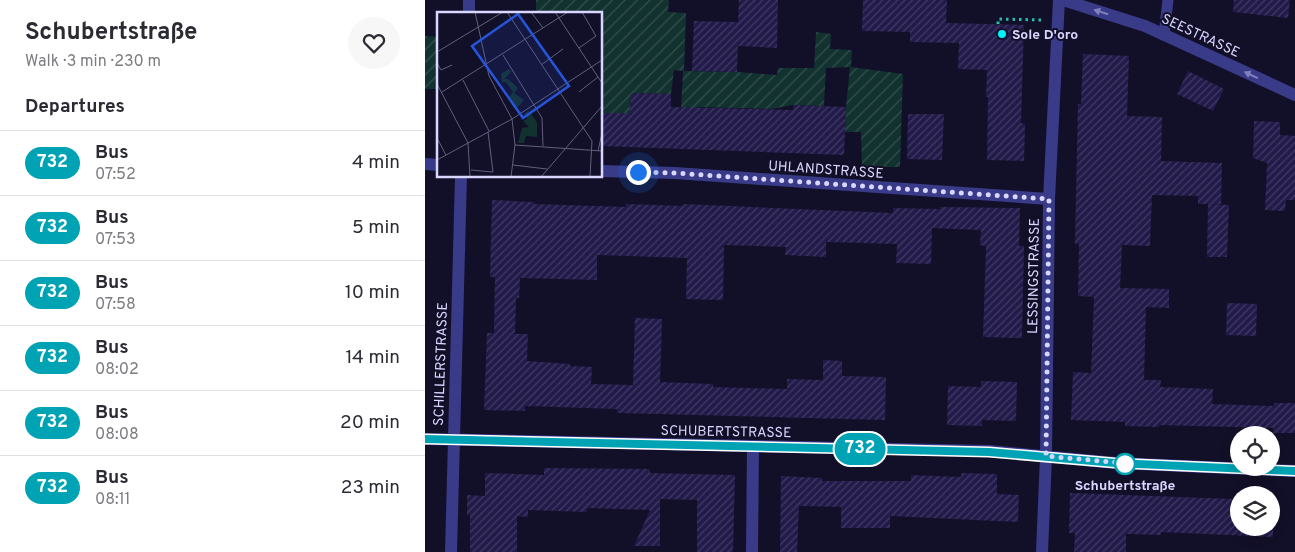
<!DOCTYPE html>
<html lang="en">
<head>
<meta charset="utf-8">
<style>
	:root { --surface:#fff; --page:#f7f7f7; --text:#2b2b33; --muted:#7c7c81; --line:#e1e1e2 }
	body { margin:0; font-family:Overpass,sans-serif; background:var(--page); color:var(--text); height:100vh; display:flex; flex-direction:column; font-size:19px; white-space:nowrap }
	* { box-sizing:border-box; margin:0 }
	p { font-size:16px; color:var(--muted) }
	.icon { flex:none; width:28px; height:28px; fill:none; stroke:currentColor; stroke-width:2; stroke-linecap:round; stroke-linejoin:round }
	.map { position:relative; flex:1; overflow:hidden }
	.side { display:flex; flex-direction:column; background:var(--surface); width:425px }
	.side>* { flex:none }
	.badge { padding:0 10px; border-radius:16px; font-size:18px; line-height:32px }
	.buttons { position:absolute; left:805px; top:426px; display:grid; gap:10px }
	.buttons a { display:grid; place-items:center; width:50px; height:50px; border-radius:50%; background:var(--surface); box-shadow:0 2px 12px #0003; font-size:25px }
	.you { position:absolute; width:25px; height:25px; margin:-12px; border:4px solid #fff; border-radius:50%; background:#1a73e8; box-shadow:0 0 0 8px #1a73e833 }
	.map>.badge { position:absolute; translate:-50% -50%; box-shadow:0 0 0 2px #fff }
	h2 { padding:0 25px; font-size:19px; line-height:45px }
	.round { display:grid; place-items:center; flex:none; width:52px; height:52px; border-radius:26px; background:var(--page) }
	.headline { display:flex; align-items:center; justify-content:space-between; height:85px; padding:0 25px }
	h1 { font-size:24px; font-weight:700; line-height:38px }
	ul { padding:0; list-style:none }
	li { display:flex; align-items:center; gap:15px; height:65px; padding:0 25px; border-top:1px solid var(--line) }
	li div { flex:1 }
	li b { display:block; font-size:19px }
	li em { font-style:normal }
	li .badge { min-width:55px; font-weight:700; text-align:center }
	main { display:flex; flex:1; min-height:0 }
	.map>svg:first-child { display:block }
</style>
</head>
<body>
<main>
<section class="side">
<div class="headline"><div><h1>Schubertstraße</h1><p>Walk · 3 min · 230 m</p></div><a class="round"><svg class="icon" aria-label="heart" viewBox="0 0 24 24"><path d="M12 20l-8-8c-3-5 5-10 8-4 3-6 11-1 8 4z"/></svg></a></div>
<h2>Departures</h2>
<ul>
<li><span class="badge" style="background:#00a3b4;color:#fff">732</span><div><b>Bus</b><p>07:52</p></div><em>4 min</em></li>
<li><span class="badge" style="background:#00a3b4;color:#fff">732</span><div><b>Bus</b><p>07:53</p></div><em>5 min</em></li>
<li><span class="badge" style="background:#00a3b4;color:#fff">732</span><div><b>Bus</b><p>07:58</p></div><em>10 min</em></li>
<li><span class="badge" style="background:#00a3b4;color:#fff">732</span><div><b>Bus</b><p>08:02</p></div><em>14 min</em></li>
<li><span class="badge" style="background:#00a3b4;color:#fff">732</span><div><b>Bus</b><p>08:08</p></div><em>20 min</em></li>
<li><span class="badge" style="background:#00a3b4;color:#fff">732</span><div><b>Bus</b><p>08:11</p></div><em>23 min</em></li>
</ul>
</section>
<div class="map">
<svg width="870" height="552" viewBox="0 0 870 552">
	<defs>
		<pattern id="garden-furrows" width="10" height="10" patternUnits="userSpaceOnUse" patternTransform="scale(1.25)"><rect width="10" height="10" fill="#123230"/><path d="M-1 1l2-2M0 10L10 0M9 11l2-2" fill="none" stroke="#344f4f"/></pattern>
		<pattern id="building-hatch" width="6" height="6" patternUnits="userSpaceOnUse" patternTransform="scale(1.25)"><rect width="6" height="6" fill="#221b4a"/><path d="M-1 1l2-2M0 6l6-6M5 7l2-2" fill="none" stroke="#423b65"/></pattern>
	</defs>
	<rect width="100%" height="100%" fill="#120f28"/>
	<g fill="url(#garden-furrows)">
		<polygon points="111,0 244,0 243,12 261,13 259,71 312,72 352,75 353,68 389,68 391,32 406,34 405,49 427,50 426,67 478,74 475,167 437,167 436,132 420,132 421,107 425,67 401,68 399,106 368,105 347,109 272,107 271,128 255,127 258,71 249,70 246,94 206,93 205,113 176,113 176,14 111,14"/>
		<polygon points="0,36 14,37 14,89 0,89"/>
	</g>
	<g fill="url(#building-hatch)">
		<polygon points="314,0 353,0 352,48 313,46 312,72 267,71 269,21 313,22"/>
		<polygon points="438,0 522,0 521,23 599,25 596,123 600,124 599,161 562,160 563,97 561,97 562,70 533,69 534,43 485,42 485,32 437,31"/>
		<polygon points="809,0 865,0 863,18 808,12"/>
		<polygon points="658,54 704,56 702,116 737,117 736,161 797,163 796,204 773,204 773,196 727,195 725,246 697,245 695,288 744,289 744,308 721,307 719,380 736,380 735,387 788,389 787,404 849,406 849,403 870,403 870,433 848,433 848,428 734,425 734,427 700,426 700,422 646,420 648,372 666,373 669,297 653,296 654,244 650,244 651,192 653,104 656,104"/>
		<polygon points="763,71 799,89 788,111 752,94"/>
		<polygon points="206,93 246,94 246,107 368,110 368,105 421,107 419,155 176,146 176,113 205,113"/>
		<polygon points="483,114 519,114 517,160 482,159"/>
		<polygon points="829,121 855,122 855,135 870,136 870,200 861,200 860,211 840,210 842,163 828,158"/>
		<polygon points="67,200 109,202 109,204 201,207 201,204 258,206 258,204 468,213 468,208 515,209 515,207 595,208 594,246 599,246 597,338 558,337 561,246 555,245 556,230 507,228 506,264 471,263 472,244 401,242 401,257 360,255 361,247 299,245 298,300 261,299 262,258 172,255 172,280 95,278 94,298 91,298 90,334 103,334 102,361 145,364 145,366 167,367 166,384 208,385 210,318 237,319 235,382 288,384 288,387 362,389 362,379 398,380 398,360 417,361 417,376 461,377 460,420 192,413 192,409 100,406 100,411 59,410 62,333 69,333 70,277 65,277"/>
		<polygon points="783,204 804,205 802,257 782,257"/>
		<polygon points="802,303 832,304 831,336 801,335"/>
		<polygon points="556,381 592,382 591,421 557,420 557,426 522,425 523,386 556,387"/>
		<polygon points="119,468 225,469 225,473 310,475 308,552 272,552 272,500 235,499 235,546 209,546 225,510 162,508 162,512 103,510 103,517 92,516 92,552 45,552 45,515 42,515 42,495 60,496 60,473 119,475"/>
		<polygon points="536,473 572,474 572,494 594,495 593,522 465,516 465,528 416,528 416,507 374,506 372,552 355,552 356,476 397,478 397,481 486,481 486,475 536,477"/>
		<polygon points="645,493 809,499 809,497 814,497 814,528 846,528 846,498 849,498 848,537 736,532 736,535 701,534 701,552 649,552 650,533 644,533"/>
	</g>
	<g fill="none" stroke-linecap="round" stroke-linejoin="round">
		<polyline stroke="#2cbdad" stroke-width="3" stroke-dasharray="2.5 4" stroke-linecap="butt" points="573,24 573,19 618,20"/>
		<polyline stroke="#393a88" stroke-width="11" points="739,35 743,0"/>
		<g stroke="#393a88" stroke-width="12">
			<polyline points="638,0 720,26 870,95"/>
			<polyline points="44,14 44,0"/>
			<polyline points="0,164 14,165"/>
			<polyline points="176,171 250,173 624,199"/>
			<polyline points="0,439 564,451 690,463 870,471"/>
			<polyline points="26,552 36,176"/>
			<polyline points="327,552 328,446"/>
			<polyline points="617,552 621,456 624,199 634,0"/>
		</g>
	</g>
	<defs><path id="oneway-solid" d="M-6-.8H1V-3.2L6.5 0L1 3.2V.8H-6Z" transform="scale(1.25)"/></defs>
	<g fill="#8180be">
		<use href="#oneway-solid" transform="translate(676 12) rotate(-162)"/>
		<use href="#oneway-solid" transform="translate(826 75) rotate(-155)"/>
	</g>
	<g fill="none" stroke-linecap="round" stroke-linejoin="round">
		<g stroke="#fff" stroke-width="11">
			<polyline id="line" points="0,439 564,452 690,463 870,471"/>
		</g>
		<use href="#line" stroke="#00a3b4" stroke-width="8"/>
		<polyline stroke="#d9d6ff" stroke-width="5" stroke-dasharray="0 9" points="213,172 250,173 624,199 621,456 708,464 700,464"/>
	</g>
	<circle fill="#02f2ff" stroke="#120f28" stroke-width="2" cx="577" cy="34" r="5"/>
	<circle fill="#fff" stroke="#00a3b4" stroke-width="2.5" cx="700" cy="464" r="10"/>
	<g text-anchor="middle" stroke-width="4" stroke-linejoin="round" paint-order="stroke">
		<g font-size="14" font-weight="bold" fill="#d9d6ff" stroke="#120f28" text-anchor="start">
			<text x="587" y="39">Sole D'oro</text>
		</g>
		<g font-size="14" fill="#d9d6ff" stroke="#120f28">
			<text transform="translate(776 35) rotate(25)" y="5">SEESTRASSE</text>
			<text transform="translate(401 169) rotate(4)" y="5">UHLANDSTRASSE</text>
			<text transform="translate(608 276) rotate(-89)" y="5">LESSINGSTRASSE</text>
			<text transform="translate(15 364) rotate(-88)" y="5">SCHILLERSTRASSE</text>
			<text transform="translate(301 431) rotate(1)" y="5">SCHUBERTSTRASSE</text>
		</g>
		<g font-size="14" font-weight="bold" fill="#d9d6ff" stroke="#120f28">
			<text x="700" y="490">Schubertstraße</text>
		</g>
	</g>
	<g transform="translate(12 12)">
		<rect width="165" height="165" fill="#120f28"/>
		<path d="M 72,57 L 74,60 L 67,67 L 71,67 L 81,76 L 77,81 L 87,88 L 78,98 L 71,86 L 76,80 L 69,70 L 65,70 L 64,62 ZM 92,99 L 100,110 L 100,125 L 89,124 L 87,131 L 81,131 L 85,116 L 92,115 L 86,109 L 90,107 L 88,101 Z" fill="#123230"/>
		<path fill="none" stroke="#625f7e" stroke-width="1" d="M 38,0 L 52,64 L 75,107 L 78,133 L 74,165M 70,0 L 155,129 L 153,165M 94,0 L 106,16M 118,0 L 165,71M 142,36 L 159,24 L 145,0M 0,40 L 66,0M 66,43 L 105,106 L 106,134M 0,51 L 4,58 L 15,53M 104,53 L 126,37M 26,68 L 52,119M 0,72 L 31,131 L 33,165M 5,80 L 131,0M 142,80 L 161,65M 0,126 L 9,143M 78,133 L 165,139M 161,139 L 165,121M 0,148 L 75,107 L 165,48M 76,153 L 110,157M 34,158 L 56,160 L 51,120M 104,165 L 165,94"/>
		<path fill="#2655da" fill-opacity="0.15" stroke="#2655da" stroke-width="2.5" d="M 81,2 L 132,74 L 86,106 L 35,34 Z"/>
		<rect width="165" height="165" fill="none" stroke="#d9d6ff" stroke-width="2.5"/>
	</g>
</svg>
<div class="buttons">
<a><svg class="icon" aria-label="locate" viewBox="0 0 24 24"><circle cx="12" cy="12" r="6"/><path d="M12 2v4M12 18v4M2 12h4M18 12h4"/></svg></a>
<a><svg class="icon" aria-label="layers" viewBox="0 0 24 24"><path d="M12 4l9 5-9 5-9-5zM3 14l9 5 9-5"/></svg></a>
</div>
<div class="you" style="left:213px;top:172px"></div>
<b class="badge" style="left:435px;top:449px;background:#00a3b4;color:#fff">732</b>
</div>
</main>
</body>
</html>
